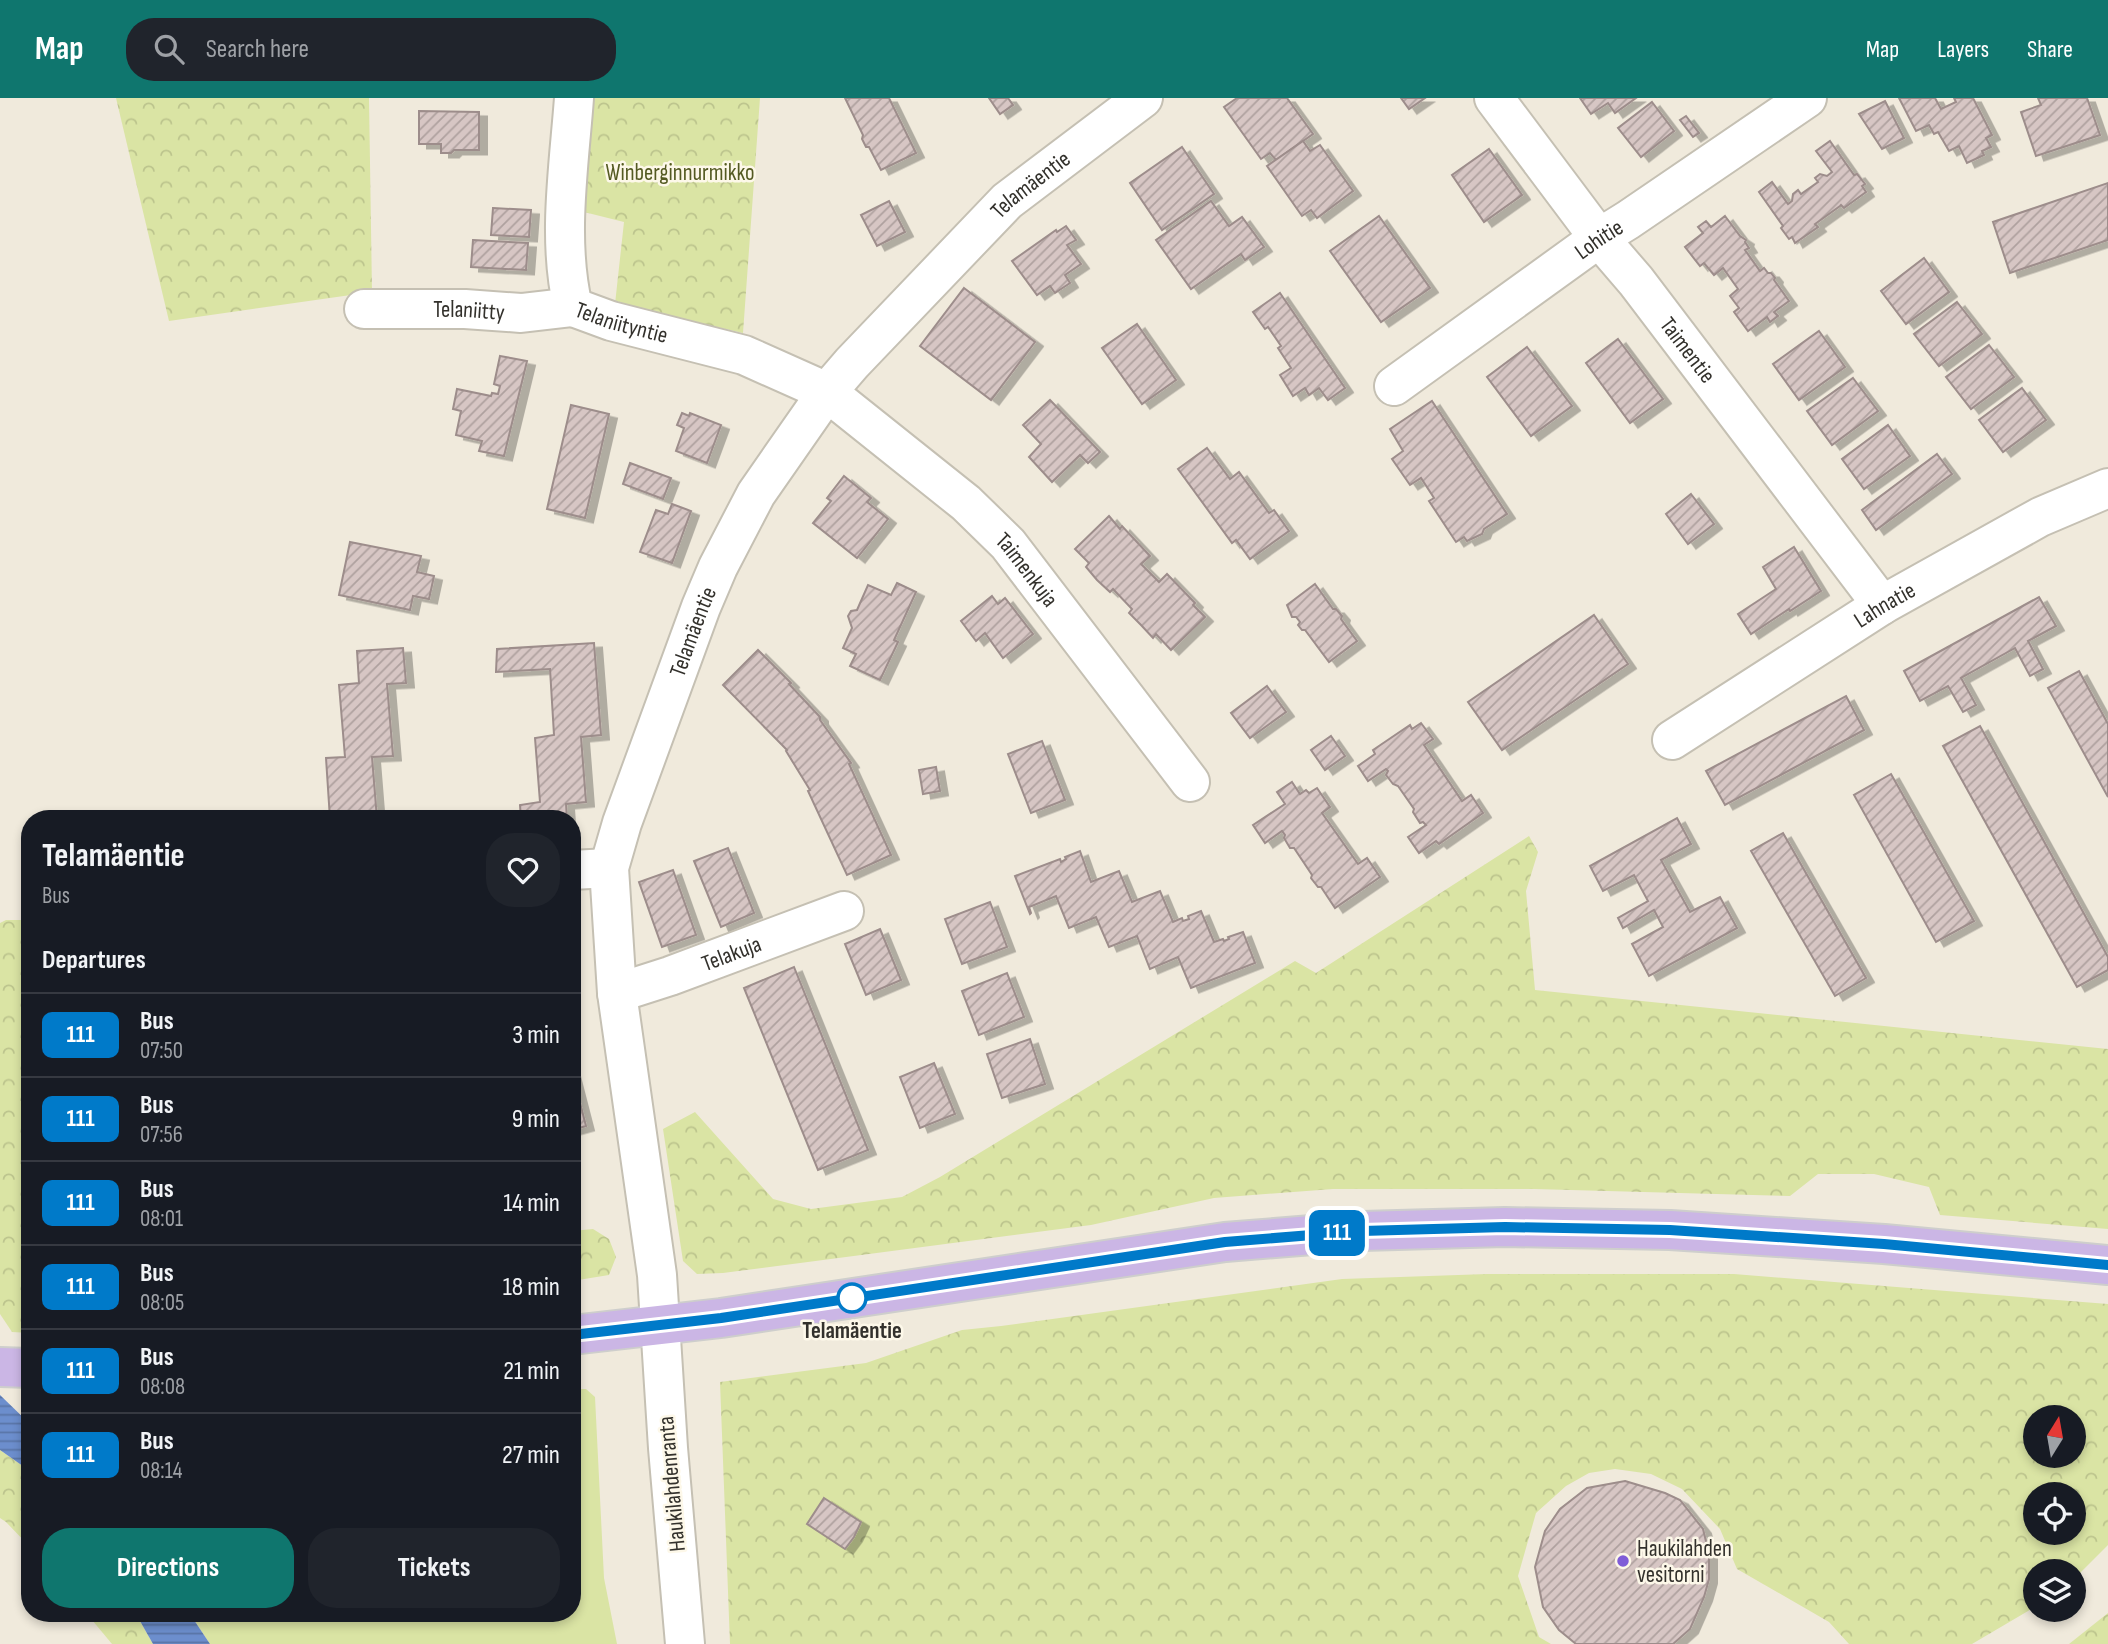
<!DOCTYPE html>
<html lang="en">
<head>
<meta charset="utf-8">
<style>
	:root { --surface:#171b24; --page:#20242c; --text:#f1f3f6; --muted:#9ea1a6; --line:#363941; --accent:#0f766e }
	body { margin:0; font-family:"Sofia Sans Condensed",sans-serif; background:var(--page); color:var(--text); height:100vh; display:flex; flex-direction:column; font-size:26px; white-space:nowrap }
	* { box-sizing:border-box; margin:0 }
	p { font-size:23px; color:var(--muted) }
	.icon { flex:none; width:38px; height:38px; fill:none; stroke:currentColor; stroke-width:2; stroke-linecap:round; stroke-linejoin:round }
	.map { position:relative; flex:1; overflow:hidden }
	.drawer { position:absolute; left:21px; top:712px; width:560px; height:812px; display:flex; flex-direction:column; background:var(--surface); border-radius:28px; box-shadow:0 4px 10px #0003 }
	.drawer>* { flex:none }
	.badge { padding:0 14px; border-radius:10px; font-size:24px; line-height:46px }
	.needle { width:46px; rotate:11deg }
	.controls { position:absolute; left:2023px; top:1307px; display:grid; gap:14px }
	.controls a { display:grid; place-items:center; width:63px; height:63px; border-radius:50%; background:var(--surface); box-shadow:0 4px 10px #0003; font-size:35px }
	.map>.badge { position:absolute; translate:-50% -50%; box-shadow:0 0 0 4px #fff }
	h2 { padding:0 21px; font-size:26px; line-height:63px }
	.round { display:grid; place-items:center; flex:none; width:74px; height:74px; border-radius:28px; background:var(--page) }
	.overview { display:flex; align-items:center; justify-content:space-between; height:119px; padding:0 21px }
	h1 { font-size:33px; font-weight:700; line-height:52px }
	.button { display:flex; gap:14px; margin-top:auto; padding:14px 21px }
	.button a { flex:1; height:80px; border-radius:28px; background:var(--accent); color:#fff; font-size:28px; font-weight:700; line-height:80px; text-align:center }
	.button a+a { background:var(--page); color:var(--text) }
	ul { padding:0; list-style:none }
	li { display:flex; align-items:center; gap:21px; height:84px; padding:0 21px; border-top:2px solid var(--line) }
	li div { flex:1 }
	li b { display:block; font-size:26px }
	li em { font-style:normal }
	li .badge { min-width:77px; font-weight:700; text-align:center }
	header { display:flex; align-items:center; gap:42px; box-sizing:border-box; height:98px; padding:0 35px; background:var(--accent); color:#fff }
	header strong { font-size:33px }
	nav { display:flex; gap:38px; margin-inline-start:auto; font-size:24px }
	.search { width:490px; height:63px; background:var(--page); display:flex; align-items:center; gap:18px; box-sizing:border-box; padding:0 24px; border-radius:28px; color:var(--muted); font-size:26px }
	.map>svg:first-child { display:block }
</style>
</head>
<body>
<header>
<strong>Map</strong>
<div class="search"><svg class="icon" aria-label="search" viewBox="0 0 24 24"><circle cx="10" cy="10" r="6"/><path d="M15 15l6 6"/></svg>Search here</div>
<nav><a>Map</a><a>Layers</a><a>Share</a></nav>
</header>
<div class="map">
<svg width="2108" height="1546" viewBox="0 0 2108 1546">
	<defs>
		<pattern id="forest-crowns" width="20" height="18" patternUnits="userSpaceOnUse" patternTransform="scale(1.75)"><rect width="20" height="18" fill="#dae4a4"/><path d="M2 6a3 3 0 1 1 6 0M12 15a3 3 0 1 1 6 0" fill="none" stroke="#bcc48d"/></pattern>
		<pattern id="water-rules" width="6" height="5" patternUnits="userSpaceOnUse" patternTransform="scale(1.75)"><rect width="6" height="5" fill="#6c8ecd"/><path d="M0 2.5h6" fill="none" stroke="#5975a7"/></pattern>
		<pattern id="building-hatch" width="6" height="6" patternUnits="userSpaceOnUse" patternTransform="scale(1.75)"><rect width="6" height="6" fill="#d7c6c4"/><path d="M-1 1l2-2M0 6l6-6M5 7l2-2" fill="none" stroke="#afa19f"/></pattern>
		<filter id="shadow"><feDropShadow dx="8" dy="4.5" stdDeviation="0" flood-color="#0004"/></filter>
	</defs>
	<rect width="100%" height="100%" fill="#f0eadc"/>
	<g fill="url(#forest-crowns)" fill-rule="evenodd">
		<polygon points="116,0 369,0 372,194 169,223"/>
		<polygon points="593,0 760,0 743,235 615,206 624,124 580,113"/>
		<polygon points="1529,738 1538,754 1526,793 1535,892 2108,951 2108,1131 1940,1117 1929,1089 1874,1076 1818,1076 1790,1098 1534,1091 1333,1091 1214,1100 1091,1127 723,1175 697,1176 683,1163 663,1031 695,1014 773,1101 811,1111 902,1099 940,1079 1295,863 1316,875"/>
		<polygon points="6,822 30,822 30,1235 12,1234 0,1216 0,825"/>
		<polygon points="593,1131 609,1141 616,1159 609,1177 572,1183 572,1133"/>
		<path d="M 1487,1176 L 1734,1176 L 2108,1206 L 2108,1447 L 2074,1481 L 2074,1474 L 2035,1474 L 2035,1509 L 1972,1546 L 1849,1546 L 1829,1524 L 1737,1471 L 1720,1431 L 1682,1391 L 1651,1376 L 1615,1371 L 1589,1375 L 1566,1388 L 1536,1415 L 1518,1478 L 1539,1539 L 1551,1546 L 730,1546 L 720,1284 L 866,1265 L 962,1232 L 1001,1228 L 1342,1181 ZM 2035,1320 L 2074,1320 L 2074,1358 L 2035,1358 ZM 2035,1396 L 2074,1396 L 2074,1435 L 2035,1435 Z"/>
		<polygon points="0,1352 30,1373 30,1449 6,1424 0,1420"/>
		<polygon points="2108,1515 2108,1546 2069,1546"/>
		<polygon points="87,1516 136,1516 153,1546 112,1546"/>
	</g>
	<polygon fill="#dae4a4" points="572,1291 586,1291 595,1299 604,1480 617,1546 210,1546 190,1516 572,1516"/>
	<g fill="url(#water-rules)">
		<polygon points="0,1297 30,1326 30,1373 0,1352"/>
		<polygon points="136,1516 190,1516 210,1546 153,1546"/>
	</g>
	<g fill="url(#building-hatch)" stroke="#9d8d8b" stroke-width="2" filter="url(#shadow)">
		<polygon points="845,0 889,0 916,55 881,72 869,49 866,49 862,41 863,37"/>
		<polygon points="989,0 1008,0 1013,7 1000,16"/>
		<polygon points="1237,0 1287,0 1313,36 1276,62 1270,55 1261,61 1224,9"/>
		<polygon points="1401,0 1425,0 1409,11"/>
		<polygon points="1580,0 1636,0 1615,15 1608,5 1591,16"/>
		<polygon points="1899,0 1935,0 1941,11 1956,4 1954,0 1973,0 1992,37 1986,40 1991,49 1982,53 1984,57 1967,65 1959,48 1949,53 1938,34 1934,36 1929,27 1916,33"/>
		<polygon points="2038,0 2087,0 2100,37 2036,58 2021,14 2041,7"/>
		<polygon points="1885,3 1904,40 1882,51 1859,16"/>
		<polygon points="1652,4 1674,33 1641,59 1618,30"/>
		<polygon points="419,13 479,14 479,52 454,52 451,55 441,55 441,46 419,46"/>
		<polygon points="1686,18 1699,35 1693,39 1680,22"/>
		<polygon points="1303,43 1310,53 1320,47 1353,93 1317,120 1311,112 1302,118 1267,68"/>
		<polygon points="1830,43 1854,77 1857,76 1865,86 1862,88 1866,94 1844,110 1841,107 1840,108 1815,126 1818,129 1795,145 1792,139 1789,141 1781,130 1783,128 1759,94 1772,84 1788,106 1792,103 1793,96 1798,92 1801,96 1818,84 1815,80 1820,76 1827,78 1832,74 1816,53"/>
		<polygon points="1182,49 1214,96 1162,132 1130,85"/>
		<polygon points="1489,51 1522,97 1484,124 1452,77"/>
		<polygon points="2108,85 2108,142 2010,175 1993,124"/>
		<polygon points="889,103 905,134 877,148 861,117"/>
		<polygon points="1211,103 1229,128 1242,119 1264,149 1245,162 1241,156 1191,191 1156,142"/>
		<polygon points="493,110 531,112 529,139 491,137"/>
		<polygon points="1379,118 1430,190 1381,224 1330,153"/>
		<polygon points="1725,118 1740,138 1746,142 1745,144 1749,150 1745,152 1760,173 1764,170 1768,175 1771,175 1775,180 1774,182 1789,203 1774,214 1778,218 1770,224 1767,219 1748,233 1734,214 1739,210 1730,198 1738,191 1723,170 1714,177 1704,165 1700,168 1685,149 1703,135 1698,129 1706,123 1711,129"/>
		<polygon points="1066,128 1076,142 1067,147 1081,166 1065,177 1070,185 1055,195 1050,188 1037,197 1012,163 1056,132 1057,134"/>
		<polygon points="473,142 528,145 526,172 471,169"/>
		<polygon points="1924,160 1949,194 1906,226 1881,193"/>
		<polygon points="964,190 1035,244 991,302 920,248"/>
		<polygon points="1280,195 1345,290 1328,302 1319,290 1309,297 1305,290 1293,298 1280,277 1291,270 1278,250 1281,248 1268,229 1265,231 1253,214"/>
		<polygon points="1957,204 1982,236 1939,268 1914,236"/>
		<polygon points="1137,226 1176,282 1142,306 1102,250"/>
		<polygon points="1819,233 1845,269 1799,302 1773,266"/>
		<polygon points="1618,241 1663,301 1630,325 1586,265"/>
		<polygon points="1989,247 2014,279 1971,311 1946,279"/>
		<polygon points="1527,249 1572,308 1531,338 1487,279"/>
		<polygon points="500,258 527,263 504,358 479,353 482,343 456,337 461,313 453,311 457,291 491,298 492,295 498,296 500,288 494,286"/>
		<polygon points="1853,280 1878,313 1832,347 1807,313"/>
		<polygon points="2022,290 2046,322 2003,354 1979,322"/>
		<polygon points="1050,302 1100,354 1088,365 1080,357 1052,384 1029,359 1041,346 1023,327"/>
		<polygon points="1432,303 1507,416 1484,431 1482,436 1467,443 1464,439 1456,444 1429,403 1434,400 1421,380 1410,387 1392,361 1403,353 1390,331"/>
		<polygon points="571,307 609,316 585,420 547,411"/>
		<polygon points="682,315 689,318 690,315 721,327 707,365 676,353 684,330 677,327"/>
		<polygon points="1888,327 1910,358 1864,391 1842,361"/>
		<polygon points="1207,350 1230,381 1239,374 1269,415 1274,412 1289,433 1250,461 1236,442 1232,445 1178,371"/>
		<polygon points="1937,356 1952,376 1876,432 1862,412"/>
		<polygon points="630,365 671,380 663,401 623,386"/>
		<polygon points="844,378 871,400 867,404 888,421 857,460 813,425 831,403 827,400"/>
		<polygon points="1691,396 1714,426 1688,446 1666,416"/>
		<polygon points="672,406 691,413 672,465 640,454 656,412 668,416"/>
		<polygon points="1109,418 1120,431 1122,428 1150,458 1141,466 1159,484 1167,476 1195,505 1193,507 1205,519 1171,552 1156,536 1153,540 1141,527 1129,515 1132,511 1113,491 1110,494 1097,482 1086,469 1089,465 1075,451"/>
		<polygon points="350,444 421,458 417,474 434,478 429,501 413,498 410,512 339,497"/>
		<polygon points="1794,449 1821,493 1790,513 1789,511 1751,536 1738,516 1776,491 1763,469"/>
		<polygon points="897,485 916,494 894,542 898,544 880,582 850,568 856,556 843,550 852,530 848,518 851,513 857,512 868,487 891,497"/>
		<polygon points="1315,486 1333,511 1336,511 1342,518 1341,521 1357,543 1329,564 1305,532 1302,532 1298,527 1300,524 1296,519 1292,519 1287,507"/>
		<polygon points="992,498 998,506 1005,500 1033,536 1003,560 985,535 976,543 961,523"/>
		<polygon points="2039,499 2056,528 2028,543 2043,571 2030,578 2015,550 1961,580 1976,607 1963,614 1948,588 1920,603 1904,573"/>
		<polygon points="1594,517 1628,566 1502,652 1468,604"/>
		<polygon points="594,545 601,637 581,639 586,704 566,706 567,721 521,721 520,707 540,704 535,640 554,637 550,571 496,574 497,551"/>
		<polygon points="403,550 406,585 387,586 393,658 372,659 377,721 330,721 326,660 345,659 339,587 359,585 357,553"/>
		<polygon points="758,552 791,585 789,586 820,619 820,622 851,665 849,666 891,757 847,777 808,693 810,692 786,653 787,652 723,587"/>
		<polygon points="2079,573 2108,626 2108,699 2048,590"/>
		<polygon points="1267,588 1286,614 1250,640 1231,615"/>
		<polygon points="1846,598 1864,632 1725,707 1706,673"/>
		<polygon points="1421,625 1433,641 1424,647 1462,703 1471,697 1483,715 1439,746 1436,743 1419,755 1408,739 1426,727 1423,724 1420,725 1413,714 1414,711 1398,688 1393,686 1386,677 1388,673 1386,671 1368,683 1358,668 1375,656 1373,652 1410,627 1412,631"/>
		<polygon points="1980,628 2108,859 2108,872 2077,889 1943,648"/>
		<polygon points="1331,638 1345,658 1325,672 1311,652"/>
		<polygon points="1042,643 1065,702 1031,715 1008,656"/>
		<polygon points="936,669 940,693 923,696 919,672"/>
		<polygon points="1891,676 1974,823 1936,844 1854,697"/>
		<polygon points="1292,684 1300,696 1306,692 1309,695 1317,690 1330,709 1322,715 1358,766 1367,760 1380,779 1335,810 1321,789 1318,789 1311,780 1312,777 1294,750 1290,750 1284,740 1285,737 1282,733 1265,745 1253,727 1285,706 1277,694"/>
		<polygon points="1677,720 1691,746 1661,762 1690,814 1720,799 1737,830 1649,878 1632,846 1663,829 1654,812 1623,830 1618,820 1648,803 1634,777 1603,793 1590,768"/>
		<polygon points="1783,735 1866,880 1835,898 1751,753"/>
		<polygon points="728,750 754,815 721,829 694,763"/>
		<polygon points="1080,753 1091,784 1119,773 1132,804 1160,793 1173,824 1182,820 1183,823 1189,821 1188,818 1201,813 1214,844 1223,841 1224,843 1229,841 1228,839 1243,834 1255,865 1191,890 1178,859 1150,871 1137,838 1109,849 1096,819 1069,830 1056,798 1029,809 1031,815 1030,816 1015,778 1060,761 1061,764 1066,761 1065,759"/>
		<polygon points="673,772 696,837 662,849 639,784"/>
		<polygon points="990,804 1007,849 962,866 945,821"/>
		<polygon points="880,831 901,882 866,897 845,846"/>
		<polygon points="794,869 868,1052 818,1072 744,890"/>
		<polygon points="1007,875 1024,919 979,937 962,893"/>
		<polygon points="1030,941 1045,986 1002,1000 987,956"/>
		<polygon points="934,965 955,1016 920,1030 900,979"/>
		<polygon points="572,974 586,1028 572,1032"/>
		<polygon points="1625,1383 1665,1395 1680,1402 1703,1431 1709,1456 1709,1481 1704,1499 1690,1531 1673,1546 1576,1546 1559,1532 1543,1509 1535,1469 1545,1433 1560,1411 1587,1390"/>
		<polygon points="824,1400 861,1424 854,1439 845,1451 807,1426"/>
	</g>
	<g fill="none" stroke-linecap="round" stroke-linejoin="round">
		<g stroke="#c5c0b3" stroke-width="42">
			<g id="minor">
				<path id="s1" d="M 574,0 C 569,68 557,142 573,209 L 611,223 L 744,257 L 827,294 L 966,405 L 1008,446 L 1190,684"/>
				<path id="s2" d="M 1494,0 L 1599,140 L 1636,183 L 1882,507"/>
				<path id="s3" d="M 364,211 L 465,211 L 521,215 L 573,209"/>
				<path id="s4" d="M 1394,288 L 1599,140 L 1628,122 L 1807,0"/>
				<path id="s5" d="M 1672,642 L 1882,507 L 2040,419 L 2108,390"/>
				<polyline points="572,772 609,770"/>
				<path id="s6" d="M 617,895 L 670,878 L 844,813"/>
				<path id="s7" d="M 685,1546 L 668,1350 L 657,1177 L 617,895 L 609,770 L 622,725 L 701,509 L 718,469 L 756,396 L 827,294 L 852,265 L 1007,103 L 1143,0"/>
			</g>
		</g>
		<g stroke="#cececc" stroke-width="42">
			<g id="major">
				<polyline points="572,1237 721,1220 1225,1144 1362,1133 1505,1129 1670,1132 1884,1146 2108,1167"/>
				<polyline points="0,1269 30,1270"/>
			</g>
		</g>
		<use href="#minor" stroke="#fff" stroke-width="38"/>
		<use href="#major" stroke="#cbb6e5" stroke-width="38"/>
	</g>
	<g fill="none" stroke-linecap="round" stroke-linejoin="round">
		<g stroke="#fff" stroke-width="16">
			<polyline id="line" points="572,1237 721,1220 1225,1144 1362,1133 1505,1129 1670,1132 1884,1146 2108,1167"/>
		</g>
		<use href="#line" stroke="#007ac9" stroke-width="10"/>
	</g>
	<circle fill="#fff" stroke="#007ac9" stroke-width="3.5" cx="852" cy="1200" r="14"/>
	<circle fill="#7f5cd7" stroke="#fdf8e9" stroke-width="2.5" cx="1623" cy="1463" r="7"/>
	<g text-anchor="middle" stroke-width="5" stroke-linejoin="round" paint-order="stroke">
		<g font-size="23" fill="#545a22" stroke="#fdf8e9">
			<text x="680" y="82">Winberginnurmikko</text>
		</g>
		<g font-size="23" fill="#33312c" stroke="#fdf8e9">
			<text dy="8" stroke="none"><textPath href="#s7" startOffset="1598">Telamäentie</textPath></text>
			<text dy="8" stroke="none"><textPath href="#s4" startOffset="252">Lohitie</textPath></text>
			<text dy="8" stroke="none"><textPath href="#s3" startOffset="105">Telaniitty</textPath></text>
			<text dy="8" stroke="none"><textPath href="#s1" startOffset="261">Telaniityntie</textPath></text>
			<text dy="8" stroke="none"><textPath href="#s2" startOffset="318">Taimentie</textPath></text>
			<text dy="8" stroke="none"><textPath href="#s1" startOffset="747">Taimenkuja</textPath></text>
			<text dy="8" stroke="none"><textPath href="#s5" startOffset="252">Lahnatie</textPath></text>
			<text dy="8" stroke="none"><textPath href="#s7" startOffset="1031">Telamäentie</textPath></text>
			<text dy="8" stroke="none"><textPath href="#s6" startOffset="121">Telakuja</textPath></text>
			<text transform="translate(671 1386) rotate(-95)" y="8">Haukilahdenranta</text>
		</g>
		<g font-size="23" font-weight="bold" fill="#33312c" stroke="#fdf8e9">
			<text x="852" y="1240">Telamäentie</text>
		</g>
		<g font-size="23" fill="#33312c" stroke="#fdf8e9" text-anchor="start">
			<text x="1637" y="1458">Haukilahden<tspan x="1637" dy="26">vesitorni</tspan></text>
		</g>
	</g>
</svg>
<div class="controls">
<a><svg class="needle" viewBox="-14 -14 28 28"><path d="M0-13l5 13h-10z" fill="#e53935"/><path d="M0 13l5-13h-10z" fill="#9ea1a6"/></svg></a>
<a><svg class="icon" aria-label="locate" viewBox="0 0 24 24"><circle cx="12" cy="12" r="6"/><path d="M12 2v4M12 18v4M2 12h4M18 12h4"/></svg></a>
<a><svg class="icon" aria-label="layers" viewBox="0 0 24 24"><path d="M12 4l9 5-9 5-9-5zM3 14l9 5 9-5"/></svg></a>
</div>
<b class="badge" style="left:1337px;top:1135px;background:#007ac9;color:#fff">111</b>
<section class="drawer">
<div class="overview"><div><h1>Telamäentie</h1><p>Bus</p></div><a class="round"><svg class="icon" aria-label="heart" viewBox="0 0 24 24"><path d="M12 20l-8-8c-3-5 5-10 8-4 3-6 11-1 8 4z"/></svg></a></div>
<h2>Departures</h2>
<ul>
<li><span class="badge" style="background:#007ac9;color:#fff">111</span><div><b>Bus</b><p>07:50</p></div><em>3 min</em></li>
<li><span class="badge" style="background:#007ac9;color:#fff">111</span><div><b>Bus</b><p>07:56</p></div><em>9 min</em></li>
<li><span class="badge" style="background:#007ac9;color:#fff">111</span><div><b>Bus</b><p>08:01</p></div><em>14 min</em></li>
<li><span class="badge" style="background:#007ac9;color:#fff">111</span><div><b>Bus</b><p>08:05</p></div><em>18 min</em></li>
<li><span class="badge" style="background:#007ac9;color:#fff">111</span><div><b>Bus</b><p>08:08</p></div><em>21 min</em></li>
<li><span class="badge" style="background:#007ac9;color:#fff">111</span><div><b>Bus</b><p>08:14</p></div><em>27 min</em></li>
</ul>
<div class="button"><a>Directions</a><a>Tickets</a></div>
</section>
</div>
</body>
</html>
